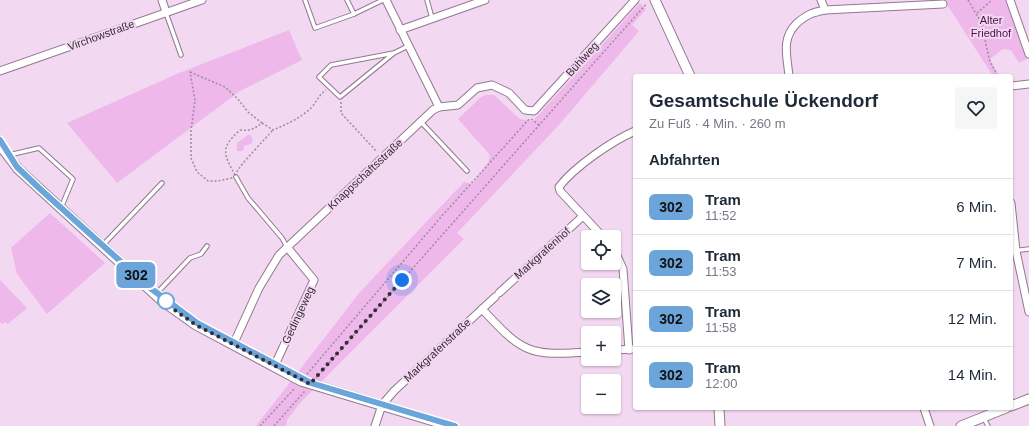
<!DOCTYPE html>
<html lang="de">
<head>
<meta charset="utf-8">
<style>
	:root { --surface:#fff; --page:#f6f6f7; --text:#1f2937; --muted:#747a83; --line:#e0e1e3 }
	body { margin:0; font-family:Arial,sans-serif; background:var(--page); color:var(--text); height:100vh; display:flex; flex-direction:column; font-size:15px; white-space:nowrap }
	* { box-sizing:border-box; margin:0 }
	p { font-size:13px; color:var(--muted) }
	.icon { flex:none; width:22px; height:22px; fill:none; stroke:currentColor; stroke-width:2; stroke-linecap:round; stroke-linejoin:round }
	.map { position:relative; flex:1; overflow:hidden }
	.drawer { position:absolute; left:633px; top:74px; width:380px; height:336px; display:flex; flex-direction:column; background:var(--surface); border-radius:4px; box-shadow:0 1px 3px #0004 }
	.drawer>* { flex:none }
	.badge { padding:0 8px; border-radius:6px; font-size:14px; line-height:26px }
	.tools { position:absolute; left:581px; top:230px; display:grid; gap:8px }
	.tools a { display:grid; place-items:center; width:40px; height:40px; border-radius:4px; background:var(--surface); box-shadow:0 1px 3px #0004; font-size:20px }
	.you { position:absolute; width:20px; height:20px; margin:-10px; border:3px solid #fff; border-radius:50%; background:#1a73e8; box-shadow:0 0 0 6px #1a73e833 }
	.map>.badge { position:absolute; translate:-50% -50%; box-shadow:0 0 0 2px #fff }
	h2 { padding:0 16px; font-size:15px; line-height:36px }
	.round { display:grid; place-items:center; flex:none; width:42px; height:42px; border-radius:4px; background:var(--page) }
	.summary { display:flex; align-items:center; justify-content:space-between; height:68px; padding:0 16px }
	h1 { font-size:19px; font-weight:700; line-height:30px }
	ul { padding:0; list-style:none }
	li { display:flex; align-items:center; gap:12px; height:56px; padding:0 16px; border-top:1px solid var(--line) }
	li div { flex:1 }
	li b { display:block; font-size:15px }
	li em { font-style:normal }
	li .badge { min-width:44px; font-weight:700; text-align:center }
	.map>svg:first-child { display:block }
</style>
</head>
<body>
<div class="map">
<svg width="1029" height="426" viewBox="0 0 1029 426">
	<rect width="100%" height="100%" fill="#f3d8f2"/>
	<g fill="#eeb8eb">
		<polygon points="944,0 1008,0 1029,58 1019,63 1011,50 1003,49 990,59 999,76 993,76"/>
		<polygon points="640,3 646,9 632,25 639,31 559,125 457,233 464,239 301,402 287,420 286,426 256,426 360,292 464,182 472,184 488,163 490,155 458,119 481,97 486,95 494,95 520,119 533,121"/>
		<polygon points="289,30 302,60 240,91 117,183 67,123 179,73"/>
		<polygon points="248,135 251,135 253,140 251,144 244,146 243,151 237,151 237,143"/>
		<polygon points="50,213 105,263 47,314 17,274 11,248"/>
		<polygon points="0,280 27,308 8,324 5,322 2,324 0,322"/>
	</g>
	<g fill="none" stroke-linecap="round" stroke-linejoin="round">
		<g stroke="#91798f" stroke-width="5.5">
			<g id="lane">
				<polyline points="305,0 315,28 354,14 383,0"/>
				<polyline points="347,0 354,14"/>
				<polyline points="427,0 432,18"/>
				<polyline points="166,13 181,55"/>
				<polyline points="394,53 331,65 319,77 340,97 394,53 408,46"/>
				<polyline points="421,122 467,171"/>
				<polyline points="9,155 39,148 73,179 61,208"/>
				<polyline points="236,177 248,198 282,238 287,247"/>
				<polyline points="102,246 162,183"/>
				<polyline points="1011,251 1029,249"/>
				<polyline points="156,294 190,258 201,254 207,246"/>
				<polyline points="984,418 988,426"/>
			</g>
		</g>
		<g stroke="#91798f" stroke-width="9">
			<g id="street">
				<polyline points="162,0 166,12"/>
				<polyline points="821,0 825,10"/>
				<polyline points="1010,0 1029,54"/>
				<polyline points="400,30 485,0"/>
				<polyline points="0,71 202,0"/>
				<path d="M 789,76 C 787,55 781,39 797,23 C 808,14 811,13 825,10 L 943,4"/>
				<polyline points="1011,86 1029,84"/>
				<polyline points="439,107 458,105 477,88 492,85 509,93 525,110 534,111 635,0"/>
				<polyline points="1011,203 1016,251 1029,312"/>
				<path d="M 603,237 L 560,191 L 559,187 C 574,167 612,141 635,131"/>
				<polyline points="614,249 623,269 629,350"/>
				<polyline points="499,293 583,216"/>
				<path d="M 482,309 C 523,353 528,356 588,352"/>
				<polyline points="233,345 259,288 279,255 433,110 439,107 386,0"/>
				<polyline points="614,350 635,349"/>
				<polyline points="274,367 314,280 287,247"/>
				<polyline points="924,408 930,426"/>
				<polyline points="375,426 382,405 394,391 495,297"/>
			</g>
		</g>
		<g stroke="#91798f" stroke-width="11">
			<g id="secondary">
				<polyline points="655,0 690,76"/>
				<polyline points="0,145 18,169 161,300 196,325 301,381 450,426"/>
				<polyline points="1011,406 1029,399"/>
				<polyline points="719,408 720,426"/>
				<polyline points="961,426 1006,408"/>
			</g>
		</g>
		<g stroke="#9f8b9e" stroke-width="1.5" stroke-dasharray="2 2" stroke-linecap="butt">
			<polyline points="968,0 981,22 990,62 998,76"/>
			<polyline points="977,13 992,0"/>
			<path d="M 190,72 L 225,87 L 238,99 L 248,112 L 262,123 C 254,129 250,131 240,130 C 219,149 224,154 236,177 L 218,181 L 208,181 L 197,172 L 191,158 L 191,131 L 195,100 Z"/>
			<polyline points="341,102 341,113 377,152"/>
			<polyline points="531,119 539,125"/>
			<path d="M 262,123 L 273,130 C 287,124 301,118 312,107 C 317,101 319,95 326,90"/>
			<path d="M 237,172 C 238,167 267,137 273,130"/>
			<polyline points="307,374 441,217 530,118"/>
			<polyline points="316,378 647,3"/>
			<polyline points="260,426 295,388"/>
			<polyline points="274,426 305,391"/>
		</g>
		<use href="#lane" stroke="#fff" stroke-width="3.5"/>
		<use href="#street" stroke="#fff" stroke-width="7"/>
		<use href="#secondary" stroke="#fff" stroke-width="9"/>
		<polyline stroke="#746373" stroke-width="1" points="0,140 17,167 50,198 149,287 197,323 309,383 455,426"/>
	</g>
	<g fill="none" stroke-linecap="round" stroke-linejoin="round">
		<g stroke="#fff" stroke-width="9">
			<polyline id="line" points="0,140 17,167 39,188 149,287 197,323 311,383 455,426"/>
		</g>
		<use href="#line" stroke="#6ba5d9" stroke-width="6"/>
		<polyline stroke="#372c36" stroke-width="4" stroke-dasharray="0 7.2" points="166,301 166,304 196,325 310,384 402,280"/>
	</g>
	<circle fill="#fff" stroke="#6ba5d9" stroke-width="2" cx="166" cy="301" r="8"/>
	<g text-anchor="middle" stroke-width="4" stroke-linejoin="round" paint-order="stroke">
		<g font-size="11" fill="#4d114c" stroke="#f3d8f2">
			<text x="991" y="24">Alter<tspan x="991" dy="13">Friedhof</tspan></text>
		</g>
		<g font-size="11" fill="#372c36" stroke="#f3d8f2">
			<text transform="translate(101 35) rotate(-20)" y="4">Virchowstraße</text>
			<text transform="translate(582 59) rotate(-48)" y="4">Bühlweg</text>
			<text transform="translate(365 174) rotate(-43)" y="4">Knappschaftsstraße</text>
			<text transform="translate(542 253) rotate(-42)" y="4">Markgrafenhof</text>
			<text transform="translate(298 315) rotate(-65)" y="4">Gedingeweg</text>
			<text transform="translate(437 350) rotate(-43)" y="4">Markgrafenstraße</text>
		</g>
	</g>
</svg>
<div class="tools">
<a><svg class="icon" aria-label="locate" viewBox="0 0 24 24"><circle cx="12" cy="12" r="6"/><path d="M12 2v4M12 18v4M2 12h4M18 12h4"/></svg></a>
<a><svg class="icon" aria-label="layers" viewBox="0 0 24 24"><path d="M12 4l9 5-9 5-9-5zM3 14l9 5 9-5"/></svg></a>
<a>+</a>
<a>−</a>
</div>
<div class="you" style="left:402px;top:280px"></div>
<b class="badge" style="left:136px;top:275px;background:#6ba5d9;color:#111">302</b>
<section class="drawer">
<div class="summary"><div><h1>Gesamtschule Ückendorf</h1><p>Zu Fuß · 4 Min. · 260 m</p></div><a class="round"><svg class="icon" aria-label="heart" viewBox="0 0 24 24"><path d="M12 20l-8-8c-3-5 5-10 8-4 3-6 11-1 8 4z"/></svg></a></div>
<h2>Abfahrten</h2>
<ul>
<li><span class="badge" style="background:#6ba5d9;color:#111">302</span><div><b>Tram</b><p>11:52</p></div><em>6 Min.</em></li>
<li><span class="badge" style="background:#6ba5d9;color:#111">302</span><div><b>Tram</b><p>11:53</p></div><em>7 Min.</em></li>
<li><span class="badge" style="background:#6ba5d9;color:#111">302</span><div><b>Tram</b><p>11:58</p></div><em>12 Min.</em></li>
<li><span class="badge" style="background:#6ba5d9;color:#111">302</span><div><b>Tram</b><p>12:00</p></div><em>14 Min.</em></li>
</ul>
</section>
</div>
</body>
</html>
